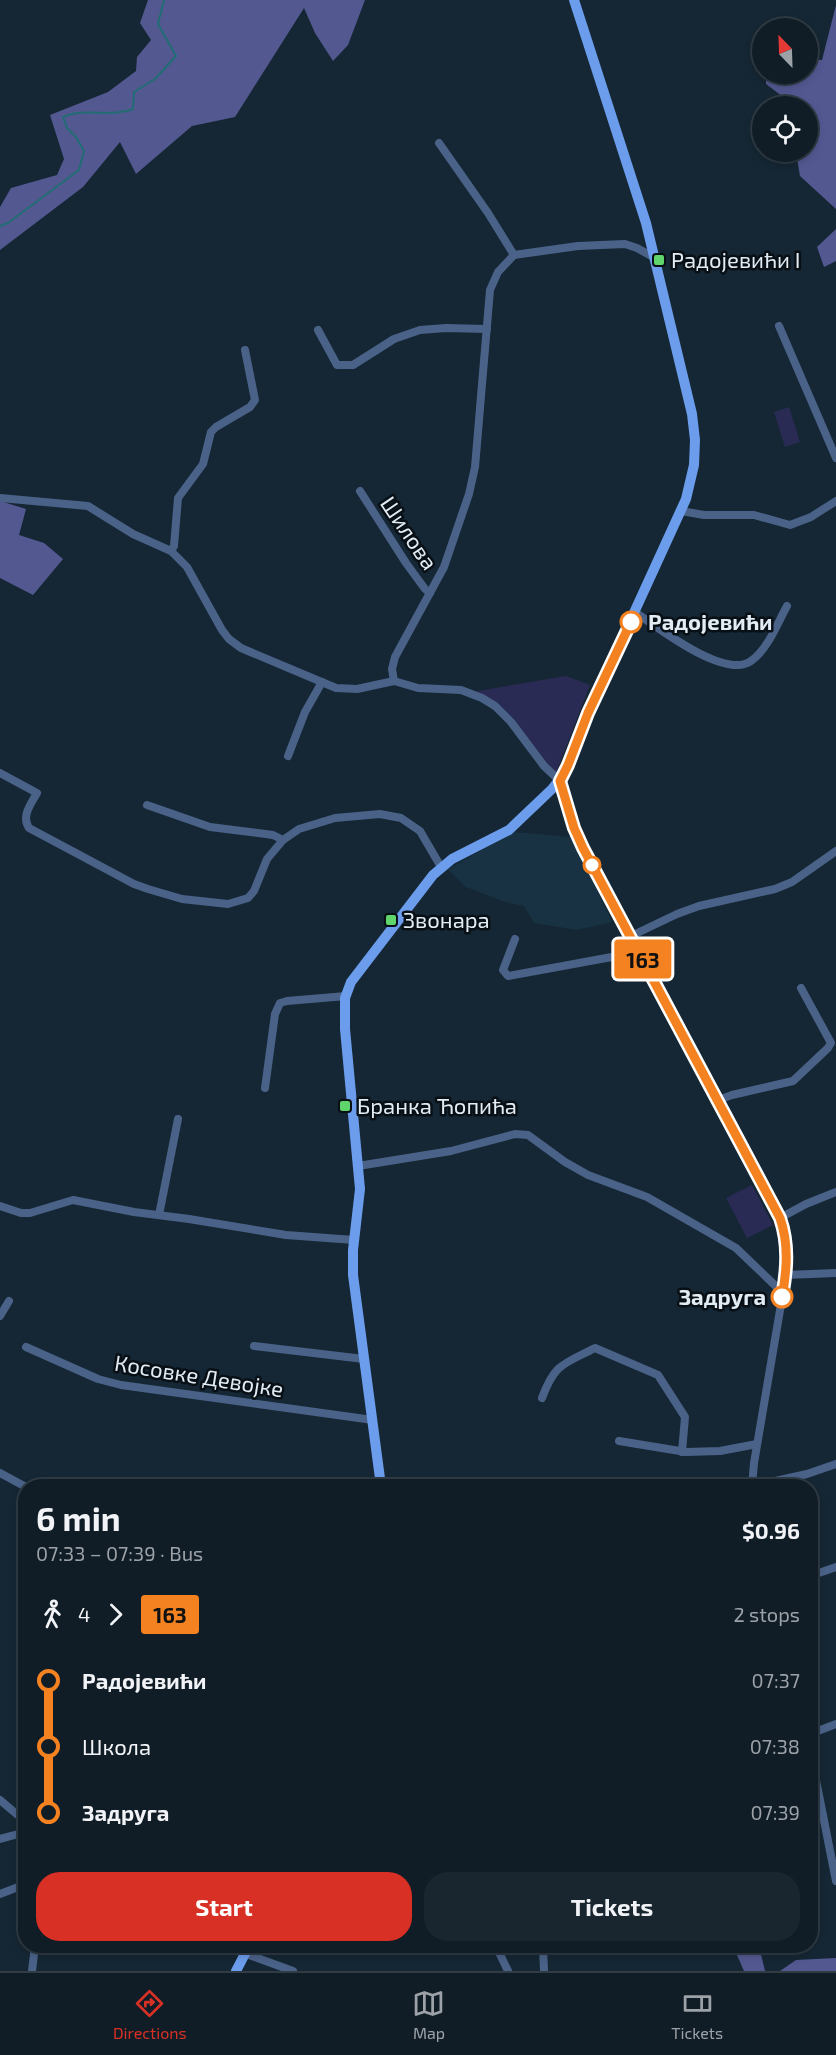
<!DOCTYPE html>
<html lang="en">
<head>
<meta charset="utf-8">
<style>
	:root { --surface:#101d27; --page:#19262f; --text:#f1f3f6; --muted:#9ca2a7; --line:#303b44; --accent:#d93025 }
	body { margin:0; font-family:"Exo 2",sans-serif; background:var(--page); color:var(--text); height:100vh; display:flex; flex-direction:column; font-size:22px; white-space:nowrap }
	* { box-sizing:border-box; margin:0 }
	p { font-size:20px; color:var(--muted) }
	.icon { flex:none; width:33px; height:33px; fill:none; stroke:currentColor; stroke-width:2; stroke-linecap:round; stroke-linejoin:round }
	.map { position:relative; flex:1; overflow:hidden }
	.sheet { position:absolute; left:18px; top:1479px; width:800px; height:474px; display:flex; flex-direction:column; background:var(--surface); border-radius:24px; box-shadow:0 3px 9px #0003,0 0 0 2px var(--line) }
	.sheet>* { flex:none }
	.badge { padding:0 12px; border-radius:4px; font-size:21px; line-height:39px }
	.needle { width:39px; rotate:337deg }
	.tools { position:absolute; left:752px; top:18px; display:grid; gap:12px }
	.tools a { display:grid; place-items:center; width:66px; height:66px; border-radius:50%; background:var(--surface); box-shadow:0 3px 9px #0003,0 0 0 2px var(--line); font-size:30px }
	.map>.badge { position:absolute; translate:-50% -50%; box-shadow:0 0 0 3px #fff }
	.legs { display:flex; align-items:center; gap:9px; height:66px; padding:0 18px; font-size:20px }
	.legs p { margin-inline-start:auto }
	.overview { display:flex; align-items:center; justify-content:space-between; height:102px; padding:0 18px }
	h1 { font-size:33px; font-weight:700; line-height:45px }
	.action { display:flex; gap:12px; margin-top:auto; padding:12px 18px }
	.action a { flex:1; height:69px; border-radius:24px; background:var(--accent); color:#fff; font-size:24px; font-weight:700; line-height:69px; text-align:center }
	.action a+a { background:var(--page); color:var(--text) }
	ul { padding:0 18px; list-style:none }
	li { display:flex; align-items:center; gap:21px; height:66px; font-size:22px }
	li i { display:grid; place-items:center; width:9px; height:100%; margin:0 8px; background:currentColor }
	li i::after { content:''; width:15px; height:15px; margin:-8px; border:4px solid; border-radius:50%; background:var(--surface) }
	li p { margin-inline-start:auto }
	li:first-child i { background:linear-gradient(#0000 50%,currentColor 0) }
	li:last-child i { background:linear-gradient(currentColor 50%,#0000 0) }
	.tab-bar { display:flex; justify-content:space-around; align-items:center; height:84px; border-top:2px solid var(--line); background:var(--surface); font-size:16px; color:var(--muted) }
	.tab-bar a { display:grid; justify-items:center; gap:3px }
	.tab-bar .active { color:var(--accent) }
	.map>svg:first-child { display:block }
</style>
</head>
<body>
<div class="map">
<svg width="836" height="1971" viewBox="0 0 836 1971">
	<rect width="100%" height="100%" fill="#152734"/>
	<polygon fill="#193243" points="514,832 572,837 612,922 577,930 534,923 524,906 505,902 466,887 448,869"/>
	<g fill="#292b54">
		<polygon points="789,407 800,442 785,447 774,412"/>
		<polygon points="566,676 590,685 556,773 537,754 521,729 472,692"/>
		<polygon points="752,1185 773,1225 747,1238 726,1198"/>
	</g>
	<g fill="#535891">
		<polygon points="148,0 365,0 348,45 333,61 315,33 304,8 235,117 192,126 136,174 120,142 83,187 0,250 0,207 11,188 57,175 64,159 50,115 108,92 136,71 137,57 151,40 140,23"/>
		<polygon points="836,5 836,209 800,176 796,152 807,152 807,106 795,106 766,84 766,74 807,74 807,59 822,60"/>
		<polygon points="836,229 836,261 824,267 817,247"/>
		<polygon points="0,501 26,509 19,535 44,543 63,559 33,595 0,578"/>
		<polygon points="733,1946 759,1946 765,1971 744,1971"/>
		<polygon points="836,1958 836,1971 780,1971 796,1960"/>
	</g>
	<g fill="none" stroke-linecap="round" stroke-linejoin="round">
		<path stroke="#216d73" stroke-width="2" d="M 0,226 L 8,223 L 79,170 L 84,151 L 76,137 L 67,128 L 63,117 C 85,107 111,118 133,109 L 134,92 L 155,79 L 176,56 L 158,24 L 164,0"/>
		<g stroke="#4a6288" stroke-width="8">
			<polyline points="439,143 488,213 514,255"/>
			<polyline points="514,255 578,246 625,244 637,248 655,258"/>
			<polyline points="779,326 836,458"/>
			<polyline points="318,330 337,365 353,365 394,339 420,330 446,328 487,329"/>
			<polyline points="360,491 406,563 425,589 430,593"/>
			<polyline points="0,498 88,506 133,534 171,551 187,567 222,630 229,639 241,648 336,688 357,689 394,681 418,688 461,690 482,698 495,706 511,722 544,766 560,781 574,828 583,848 780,1218 786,1246 786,1275 754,1463 752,1486"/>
			<polyline points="681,511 704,515 754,515 790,525 811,517 836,501"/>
			<polyline points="171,551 174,546 178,498 203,464 211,432 216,427 250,407 255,400 245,350"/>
			<path d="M 635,612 C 657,627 725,680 751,661 C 768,649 777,624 787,606"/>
			<polyline points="394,681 392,669 395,657 444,567 469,494 475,467 490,290 498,272 514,255"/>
			<polyline points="288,756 305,712 322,682"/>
			<path d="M 0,773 L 37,793 C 31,804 21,816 29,828 L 134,884 L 148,889 L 182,899 L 228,904 L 248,898 L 254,891 L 267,859 L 283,840 L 299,829 L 335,818 L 380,814 L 401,818 L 420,831 L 441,867"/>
			<polyline points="147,805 210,827 273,835 283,840"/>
			<polyline points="631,936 677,914 699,906 775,889 792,882 836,851"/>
			<polyline points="515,939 503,970 508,976 639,952"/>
			<polyline points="265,1088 275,1014 280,1003 287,1001 346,996"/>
			<polyline points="718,1100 732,1095 793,1081 828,1048 831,1043 801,988"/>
			<polyline points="358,1166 451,1151 515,1134 528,1135 565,1162 588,1175 647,1197 736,1248 783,1293"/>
			<polyline points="0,1206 21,1213 30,1213 73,1200 134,1212 189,1219 286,1235 354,1240"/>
			<polyline points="159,1215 178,1119"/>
			<polyline points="780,1218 806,1204 836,1192"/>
			<polyline points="786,1275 836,1273"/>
			<polyline points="0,1316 9,1301"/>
			<polyline points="254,1346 364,1359"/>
			<polyline points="26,1347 98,1379 121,1385 373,1420"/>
			<path d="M 542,1398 C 555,1363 564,1364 595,1348 L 658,1375 L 685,1417 L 682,1452"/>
			<polyline points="619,1441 686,1452 720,1451 757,1444"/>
			<polyline points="0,1473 26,1487"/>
			<polyline points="752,1486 807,1474 836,1464"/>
			<polyline points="810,1576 836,1567"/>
			<polyline points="810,1734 836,1724"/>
			<polyline points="810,1750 836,1881"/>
			<polyline points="0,1800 26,1822"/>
			<polyline points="0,1839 26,1832"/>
			<polyline points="0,1894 26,1884"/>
			<polyline points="224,1946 293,1971"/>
			<polyline points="496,1946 508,1971"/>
			<polyline points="543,1946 544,1971"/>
			<polyline points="32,1971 35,1946"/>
		</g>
		<g stroke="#6c9dec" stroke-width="10">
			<polyline points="381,1486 353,1275 353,1250 360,1189 345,1029 345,998 351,982 433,875 452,859 509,830 552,789 563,775 579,733 686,499 694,465 695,440 692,414 646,223 574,0"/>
			<polyline points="236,1971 249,1946"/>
		</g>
	</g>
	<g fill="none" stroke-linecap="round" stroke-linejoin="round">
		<g stroke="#fff" stroke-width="14">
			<path id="line-1" d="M 631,622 L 588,713 L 568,765 L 560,781 L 574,828 L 583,848 L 780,1218 C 789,1244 787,1270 782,1297"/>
		</g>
		<use href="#line-1" stroke="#f58220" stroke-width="9"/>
	</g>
	<g fill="#5fd56b" stroke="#080f15" stroke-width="2">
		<rect x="653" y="254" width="12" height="12" rx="3"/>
		<rect x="385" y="914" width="12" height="12" rx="3"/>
		<rect x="339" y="1100" width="12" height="12" rx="3"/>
	</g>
	<g fill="#fff" stroke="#f58220" stroke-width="3">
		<circle cx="631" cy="622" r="10"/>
		<circle cx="592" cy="865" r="8"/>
		<circle cx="782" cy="1297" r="10"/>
	</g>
	<g text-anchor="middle" stroke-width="5" stroke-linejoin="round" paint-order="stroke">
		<g font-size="22" fill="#e1ecf5" stroke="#080f15" text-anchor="start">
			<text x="671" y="268">Радојевићи I</text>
			<text x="403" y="928">Звонара</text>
			<text x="357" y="1114">Бранка Ћопића</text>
		</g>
		<g font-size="22" fill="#e1ecf5" stroke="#080f15">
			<text transform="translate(409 533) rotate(56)" y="8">Шилова</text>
			<text transform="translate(199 1376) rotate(9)" y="8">Косовке Девојке</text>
		</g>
		<g font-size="22" font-weight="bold" fill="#e1ecf5" stroke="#080f15" text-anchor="start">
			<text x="648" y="630">Радојевићи</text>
			<text x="766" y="1305" text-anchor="end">Задруга</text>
		</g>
	</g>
</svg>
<div class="tools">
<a><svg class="needle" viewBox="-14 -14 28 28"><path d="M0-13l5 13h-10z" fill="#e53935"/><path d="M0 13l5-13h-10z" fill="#9ca2a7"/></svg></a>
<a><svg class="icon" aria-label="locate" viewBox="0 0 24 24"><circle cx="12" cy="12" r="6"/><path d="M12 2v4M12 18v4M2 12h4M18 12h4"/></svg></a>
</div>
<b class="badge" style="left:643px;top:959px;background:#f58220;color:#111">163</b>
<section class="sheet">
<div class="overview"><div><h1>6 min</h1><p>07:33 – 07:39 · Bus</p></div><b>$0.96</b></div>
<div class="legs"><svg class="icon" aria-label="walk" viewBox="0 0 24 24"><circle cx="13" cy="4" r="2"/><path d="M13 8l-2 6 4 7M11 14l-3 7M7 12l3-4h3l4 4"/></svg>4<svg class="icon" aria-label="forward" viewBox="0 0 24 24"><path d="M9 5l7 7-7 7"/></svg><b class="badge" style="background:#f58220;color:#111">163</b><p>2 stops</p></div>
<ul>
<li><i style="color:#f58220"></i><b>Радојевићи</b><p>07:37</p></li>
<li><i style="color:#f58220"></i><span>Школа</span><p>07:38</p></li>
<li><i style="color:#f58220"></i><b>Задруга</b><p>07:39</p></li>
</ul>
<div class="action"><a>Start</a><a>Tickets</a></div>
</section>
</div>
<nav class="tab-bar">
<a class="active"><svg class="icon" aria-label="directions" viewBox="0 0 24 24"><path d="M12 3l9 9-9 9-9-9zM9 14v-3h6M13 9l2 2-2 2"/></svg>Directions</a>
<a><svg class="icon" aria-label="map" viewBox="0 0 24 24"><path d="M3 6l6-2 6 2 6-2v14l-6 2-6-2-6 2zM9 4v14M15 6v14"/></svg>Map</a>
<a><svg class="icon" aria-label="tickets" viewBox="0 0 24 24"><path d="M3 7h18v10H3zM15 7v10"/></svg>Tickets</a>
</nav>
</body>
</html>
